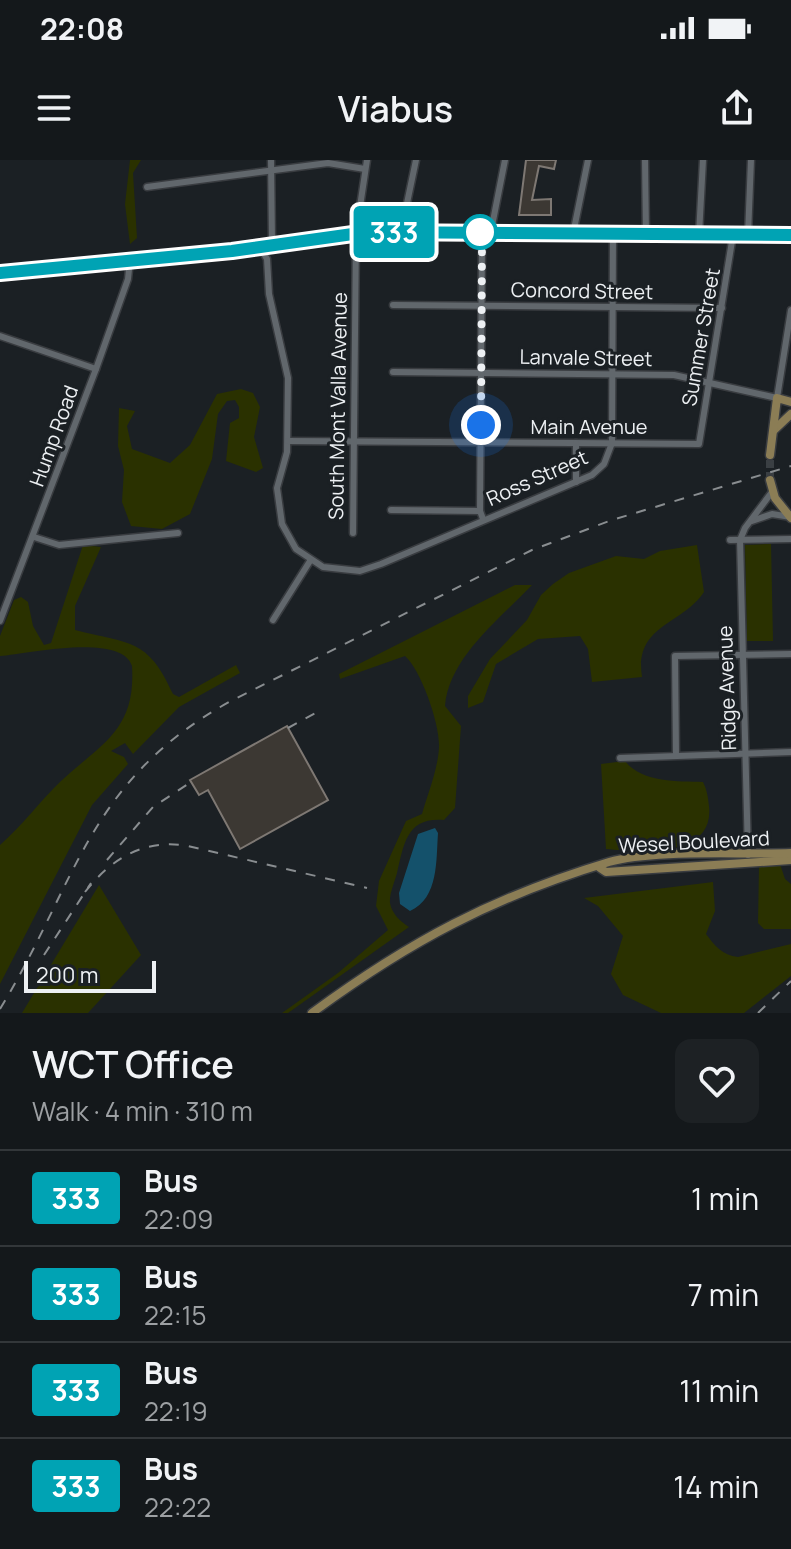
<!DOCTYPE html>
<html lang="en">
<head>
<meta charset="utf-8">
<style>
	:root { --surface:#14181b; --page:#1d2124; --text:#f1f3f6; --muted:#9da0a3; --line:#33373a }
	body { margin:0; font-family:Manrope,sans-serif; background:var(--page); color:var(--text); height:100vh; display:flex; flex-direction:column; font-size:30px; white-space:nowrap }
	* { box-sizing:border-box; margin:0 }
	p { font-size:26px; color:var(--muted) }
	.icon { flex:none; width:44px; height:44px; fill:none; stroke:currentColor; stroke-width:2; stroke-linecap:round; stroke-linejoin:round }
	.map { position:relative; height:853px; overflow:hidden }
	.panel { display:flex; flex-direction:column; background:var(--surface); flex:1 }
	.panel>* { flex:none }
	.badge { padding:0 16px; border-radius:6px; font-size:28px; line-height:52px }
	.scale { position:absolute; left:24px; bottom:20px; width:132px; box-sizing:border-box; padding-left:8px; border:4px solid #edf0f3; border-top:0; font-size:22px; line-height:28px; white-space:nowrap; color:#edf0f3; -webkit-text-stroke:6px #1b2024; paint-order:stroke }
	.you { position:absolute; width:40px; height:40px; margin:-20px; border:6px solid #fff; border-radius:50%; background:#1a73e8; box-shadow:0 0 0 12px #1a73e833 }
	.map>.badge { position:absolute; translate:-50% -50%; box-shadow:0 0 0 4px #fff }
	.round { display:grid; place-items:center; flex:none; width:84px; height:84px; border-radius:16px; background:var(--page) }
	.summary { display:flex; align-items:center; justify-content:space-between; height:136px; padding:0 32px }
	h1 { font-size:38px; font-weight:600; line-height:60px }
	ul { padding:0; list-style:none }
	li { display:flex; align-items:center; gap:24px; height:96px; padding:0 32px; border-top:2px solid var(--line) }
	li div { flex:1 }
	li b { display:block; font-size:30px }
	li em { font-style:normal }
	li .badge { min-width:88px; font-weight:700; text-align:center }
	.status { display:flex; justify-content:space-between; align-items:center; height:56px; padding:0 40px; background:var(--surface); direction:ltr }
	.status svg { height:22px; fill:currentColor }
	header { display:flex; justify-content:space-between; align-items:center; height:104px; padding:0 32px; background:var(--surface); font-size:36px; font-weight:600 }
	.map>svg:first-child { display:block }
</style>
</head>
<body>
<div class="status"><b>22:08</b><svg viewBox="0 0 49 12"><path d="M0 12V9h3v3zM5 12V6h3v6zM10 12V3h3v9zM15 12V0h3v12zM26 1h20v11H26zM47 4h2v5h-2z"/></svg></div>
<header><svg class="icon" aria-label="menu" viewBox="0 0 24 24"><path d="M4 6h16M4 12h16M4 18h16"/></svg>Viabus<svg class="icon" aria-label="share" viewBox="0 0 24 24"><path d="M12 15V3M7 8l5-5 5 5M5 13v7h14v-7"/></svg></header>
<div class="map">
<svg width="791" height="853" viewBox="0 0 791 853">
	<rect width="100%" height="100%" fill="#1b2024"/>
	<g fill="#2a3100">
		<polygon points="130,0 141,0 133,13 137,78 130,84 125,44"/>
		<polygon points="241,229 253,233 260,247 254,277 263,308 256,312 226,301 230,263 239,258 239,247 235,240 227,241 218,254 212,299 190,354 162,369 131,366 122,342 124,310 118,286 119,248 135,251 127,266 132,289 170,303 190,285 217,234"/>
		<polygon points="771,384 773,481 747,481 745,385"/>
		<path d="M 83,385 L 101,387 L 75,446 L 75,470 C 130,484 148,478 173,534 L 179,537 L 236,505 L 240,513 L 179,547 L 133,594 L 125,583 L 111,591 L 124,597 L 128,604 L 92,645 L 0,824 L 0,685 C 22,666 40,641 61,621 C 102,583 136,570 132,506 C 122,472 26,494 0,496 L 0,476 L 14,440 L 21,437 L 28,442 L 33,466 L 44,485 L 51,483 Z"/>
		<path d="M 697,385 L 704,432 C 682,465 634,465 642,517 L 592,522 L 588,489 L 580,476 L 538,479 L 496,504 L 483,542 L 468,548 L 468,536 L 490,499 L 527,460 L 541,435 L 553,424 L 569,413 L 616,396 L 644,399 L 660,391 Z"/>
		<path d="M 515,425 L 532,425 C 500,459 449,497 445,546 L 461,566 L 455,648 L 444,660 C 407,657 404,683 397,713 C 395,721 389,734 390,743 C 392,754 400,761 409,767 L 288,853 L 282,853 L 338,813 L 388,770 L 376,746 L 379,721 L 406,661 L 422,654 C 428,633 438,609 439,587 C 440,564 421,510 405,496 L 340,519 L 339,514 Z"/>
		<path d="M 625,601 C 642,623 678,621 703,622 C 707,630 708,637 709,646 C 715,698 640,692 606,689 L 601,604 Z"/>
		<polygon points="780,704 785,719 791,724 791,769 764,769 758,763 759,706"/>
		<path d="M 713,722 L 715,751 L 706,774 C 715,786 722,795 738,797 L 791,784 L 791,816 L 744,853 L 661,853 L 623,835 L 611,814 L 623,776 L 598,746 L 584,738 Z"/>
		<polygon points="99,725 141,795 88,853 22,853"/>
	</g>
	<path fill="#14516b" d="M 435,668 L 438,673 C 436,700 439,738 410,751 L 400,744 L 399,733 L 418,674 Z"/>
	<g fill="#3c3833" stroke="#7e7873" stroke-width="2">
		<polygon points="526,0 556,0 554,9 539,6 532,40 551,39 551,55 519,55"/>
		<polygon points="287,566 328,640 240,689 208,630 199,635 190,620"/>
	</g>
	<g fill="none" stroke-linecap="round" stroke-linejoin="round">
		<polyline stroke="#3a3f43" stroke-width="8" stroke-dasharray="8 4" stroke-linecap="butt" points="770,320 770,295"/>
		<g stroke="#393c40" stroke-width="9">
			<g id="minor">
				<polyline points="271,0 272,81"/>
				<polyline points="645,0 646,74"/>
				<polyline points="147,27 328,3 365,9"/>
				<polyline points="401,72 416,0"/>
				<polyline points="573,74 588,0"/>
				<polyline points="699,75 703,0"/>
				<polyline points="748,75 751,0"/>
				<polyline points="243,85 299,80"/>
				<polyline points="260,87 267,99 269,134 288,218 287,292 277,328 282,364 296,389 323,407 360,411 381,404 592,315 604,304 612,283 613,74"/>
				<polyline points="0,113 232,91 367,72 791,75"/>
				<polyline points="393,145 722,148"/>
				<polyline points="0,176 96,209"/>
				<polyline points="393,212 674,215 777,238 791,150"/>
				<polyline points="288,281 699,284 733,75"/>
				<polyline points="576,322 576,283"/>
				<polyline points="391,350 480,351"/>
				<polyline points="483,359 480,351 482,80 492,66 505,0"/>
				<polyline points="752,361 772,354 791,357"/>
				<polyline points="353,373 356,73 367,0"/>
				<polyline points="34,377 59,385 178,373"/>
				<polyline points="730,380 791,379"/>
				<polyline points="273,460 310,401"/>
				<polyline points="0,461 96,209 128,119 130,100"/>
				<polyline points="676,595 675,496 791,494"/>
				<polyline points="620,598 791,592"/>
				<polyline points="748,695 740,380 745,368 772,332"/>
			</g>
		</g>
		<g stroke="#393c40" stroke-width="11">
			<g id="major">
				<polyline points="774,270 791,254"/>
				<polyline points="770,295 777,238 791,242"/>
				<polyline points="770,320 775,338 791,358"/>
				<polyline points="600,708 606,712 791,700"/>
				<path d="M 312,853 C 410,781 493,737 609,702 C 653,689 741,695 791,693"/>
			</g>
		</g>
		<use href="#minor" stroke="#61676c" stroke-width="6"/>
		<use href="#major" stroke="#8b7d55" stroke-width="8"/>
		<g stroke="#898d90" stroke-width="2" stroke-dasharray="10 10" stroke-linecap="butt">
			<polyline points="288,568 323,549"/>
			<polyline points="107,700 153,647 191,622"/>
			<path d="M 85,732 C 111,699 144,678 188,686 L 367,728"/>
			<polyline points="44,795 91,723"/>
			<path d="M 0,849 C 77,723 87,621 229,542 L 532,390 L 612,360 L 791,306"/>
			<polyline points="758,853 791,821"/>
		</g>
	</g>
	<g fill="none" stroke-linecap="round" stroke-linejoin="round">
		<g stroke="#fff" stroke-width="18">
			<polyline id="line" points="0,113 232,91 367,72 791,75"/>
		</g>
		<use href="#line" stroke="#00a3b4" stroke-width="12"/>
		<polyline stroke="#edf0f3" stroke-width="8" stroke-dasharray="0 14.4" points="480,72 487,72 482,80 481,265"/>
	</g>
	<circle fill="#fff" stroke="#00a3b4" stroke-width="4" cx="480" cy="72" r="16"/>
	<g text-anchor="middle" stroke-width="6" stroke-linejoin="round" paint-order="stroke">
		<g font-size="20" fill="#edf0f3" stroke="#1b2024">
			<text transform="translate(582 131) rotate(1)" y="7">Concord Street</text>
			<text transform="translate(701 177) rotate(-80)" y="7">Summer Street</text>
			<text transform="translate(586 198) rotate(1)" y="7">Lanvale Street</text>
			<text transform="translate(338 246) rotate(-89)" y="7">South Mont Valla Avenue</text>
			<text x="589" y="274">Main Avenue</text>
			<text transform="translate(54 276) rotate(-70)" y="7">Hump Road</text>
			<text transform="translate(537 318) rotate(-24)" y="7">Ross Street</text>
			<text transform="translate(727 528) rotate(-92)" y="7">Ridge Avenue</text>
			<text transform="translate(694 682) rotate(-3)" y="7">Wesel Boulevard</text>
		</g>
	</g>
</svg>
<div class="scale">200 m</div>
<div class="you" style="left:481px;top:265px"></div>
<b class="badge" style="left:394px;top:72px;background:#00a3b4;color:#fff">333</b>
</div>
<section class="panel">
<div class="summary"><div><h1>WCT Office</h1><p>Walk · 4 min · 310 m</p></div><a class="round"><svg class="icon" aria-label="heart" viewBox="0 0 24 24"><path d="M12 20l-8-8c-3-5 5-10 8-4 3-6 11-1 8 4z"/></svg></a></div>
<ul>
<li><span class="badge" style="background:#00a3b4;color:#fff">333</span><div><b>Bus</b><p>22:09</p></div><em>1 min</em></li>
<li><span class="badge" style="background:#00a3b4;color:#fff">333</span><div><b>Bus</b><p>22:15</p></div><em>7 min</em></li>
<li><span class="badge" style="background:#00a3b4;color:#fff">333</span><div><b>Bus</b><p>22:19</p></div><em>11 min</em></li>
<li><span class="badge" style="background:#00a3b4;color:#fff">333</span><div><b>Bus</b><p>22:22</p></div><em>14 min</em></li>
</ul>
</section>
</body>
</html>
